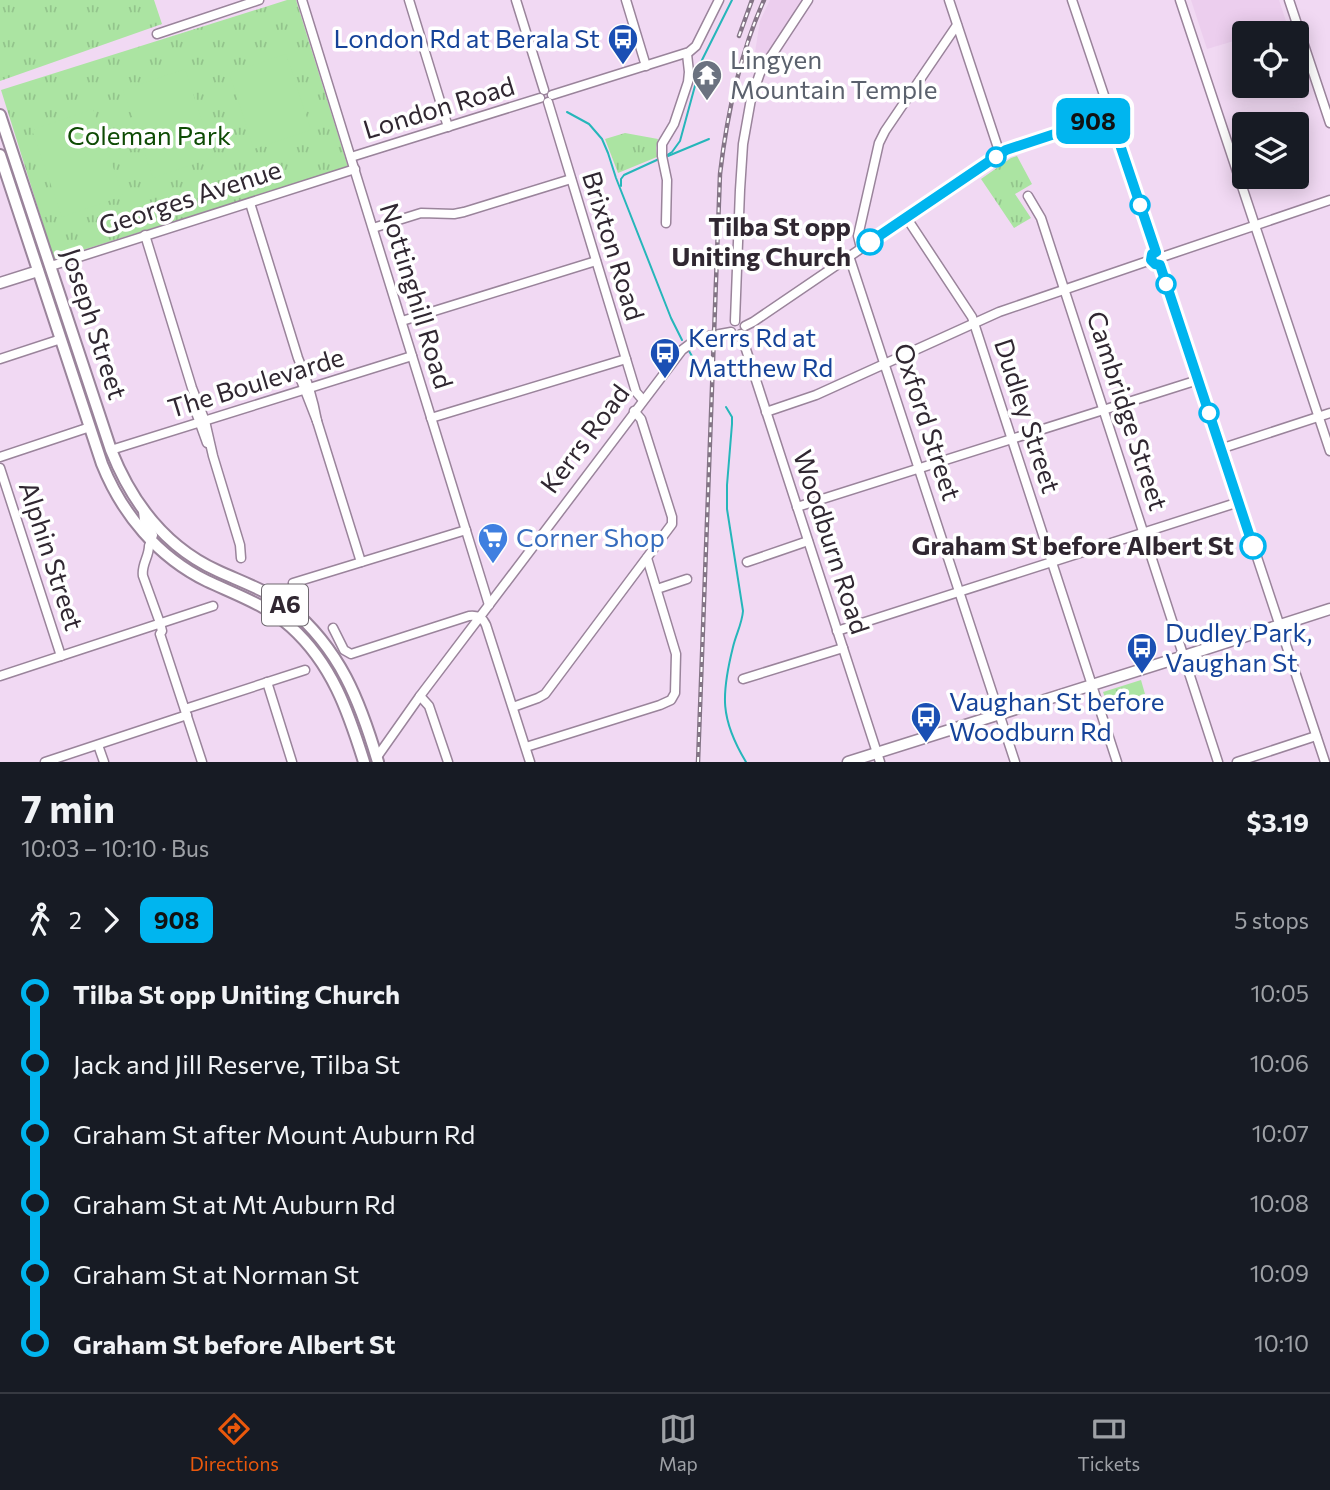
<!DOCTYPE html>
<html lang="en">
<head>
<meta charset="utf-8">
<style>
	:root { --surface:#171b24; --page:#242831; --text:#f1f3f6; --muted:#9ea1a6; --line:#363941; --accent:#ea580c }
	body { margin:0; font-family:Commissioner,sans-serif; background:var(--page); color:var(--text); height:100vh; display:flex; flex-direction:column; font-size:26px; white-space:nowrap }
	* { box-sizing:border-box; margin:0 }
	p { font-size:23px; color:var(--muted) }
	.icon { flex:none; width:38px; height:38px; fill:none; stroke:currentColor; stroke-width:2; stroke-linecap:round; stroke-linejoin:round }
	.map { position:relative; height:762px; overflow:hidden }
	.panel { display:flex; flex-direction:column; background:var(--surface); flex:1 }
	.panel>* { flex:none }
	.badge { padding:0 14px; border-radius:10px; font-size:24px; line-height:46px }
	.controls { position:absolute; left:1232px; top:21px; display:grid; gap:14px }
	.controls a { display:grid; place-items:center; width:77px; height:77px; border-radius:7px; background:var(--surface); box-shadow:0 4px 18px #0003; font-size:35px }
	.map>.badge { position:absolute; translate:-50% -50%; box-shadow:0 0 0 4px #fff }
	.legs { display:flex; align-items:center; gap:10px; height:77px; padding:0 21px; font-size:23px }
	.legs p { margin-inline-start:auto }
	.headline { display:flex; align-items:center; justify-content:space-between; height:119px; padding:0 21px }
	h1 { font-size:38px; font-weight:700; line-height:52px }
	ul { padding:0 21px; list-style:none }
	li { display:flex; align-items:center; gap:24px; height:70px; font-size:26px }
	li i { display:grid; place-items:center; width:10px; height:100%; margin:0 9px; background:currentColor }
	li i::after { content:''; width:18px; height:18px; margin:-9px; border:5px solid; border-radius:50%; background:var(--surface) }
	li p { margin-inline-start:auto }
	li:first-child i { background:linear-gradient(#0000 50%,currentColor 0) }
	li:last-child i { background:linear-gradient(currentColor 50%,#0000 0) }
	.menu { display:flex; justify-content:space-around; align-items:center; height:98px; border-top:2px solid var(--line); background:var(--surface); font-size:19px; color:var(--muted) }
	.menu a { display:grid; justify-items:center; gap:4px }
	.menu .current { color:var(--accent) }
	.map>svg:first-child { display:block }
</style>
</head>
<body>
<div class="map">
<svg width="1330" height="762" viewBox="0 0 1330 762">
	<defs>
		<pattern id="grass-tufts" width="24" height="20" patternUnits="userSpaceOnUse" patternTransform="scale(1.75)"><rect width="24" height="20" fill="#abe4a2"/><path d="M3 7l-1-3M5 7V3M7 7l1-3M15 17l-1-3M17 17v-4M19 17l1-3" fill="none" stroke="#93c48c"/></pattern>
	</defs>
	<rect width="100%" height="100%" fill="#f1d9f3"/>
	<g fill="#ecceee">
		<polygon points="770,0 808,0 765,65 757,61 755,52 760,21"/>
		<polygon points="1191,0 1279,0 1290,33 1244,33 1244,38 1207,49"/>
	</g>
	<g fill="url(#grass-tufts)">
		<polygon points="0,0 154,0 162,24 0,81"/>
		<polygon points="287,0 296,0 348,167 54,259 1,90"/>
		<polygon points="625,133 658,139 656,148 657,157 618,173 605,139"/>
		<polygon points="1017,156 1032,184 1015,194 1031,218 1014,228 981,179 1011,158"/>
		<polygon points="1141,680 1145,694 1108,706 1103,692"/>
	</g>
	<g fill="#abe4a2">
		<polygon points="286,54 311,130 254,149 229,73"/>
		<polygon points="185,69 214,157 153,178 123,90"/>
		<polygon points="93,109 123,196 62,217 32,130"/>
	</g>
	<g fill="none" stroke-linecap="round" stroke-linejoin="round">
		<g stroke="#26b6ba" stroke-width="2">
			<polyline points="567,112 589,124 602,139 608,153 616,178 671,318 682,340"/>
			<polyline points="668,156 709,139"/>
			<polyline points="664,157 672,152 680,141 702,60 732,0"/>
			<polyline points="621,186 621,179 624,175 659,159"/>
			<polyline points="689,351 703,375"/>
			<path d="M 726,407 L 732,417 L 732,424 L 727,485 L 727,509 L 743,611 C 742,624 736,634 733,647 C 721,695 720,719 746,762"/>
		</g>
		<g stroke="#9a849b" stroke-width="11">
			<g id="minor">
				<polyline points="302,0 489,605"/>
				<polyline points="409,0 448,127"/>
				<polyline points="516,0 544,90"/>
				<polyline points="626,0 646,66"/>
				<polyline points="949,0 1000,154"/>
				<polyline points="1072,0 1109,110 1115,113 1115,118 1112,121 1156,252"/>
				<polyline points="1180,0 1330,451"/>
				<polyline points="1289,0 1330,123"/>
				<polyline points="157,34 259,0"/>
				<polyline points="552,95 689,52 696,46 719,0"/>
				<polyline points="548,102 636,392 643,400"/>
				<polyline points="351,157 540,98"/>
				<polyline points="1028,196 1041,218 1218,762"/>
				<path d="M 250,203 L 298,358 C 307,379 313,399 317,421"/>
				<polyline points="906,217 972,317 1117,762"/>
				<polyline points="666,223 667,180 662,156 662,144 674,124 688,82 689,72 687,54"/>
				<polyline points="373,228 421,213 454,214 464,212 571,179"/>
				<polyline points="145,235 192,388 205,421 213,456 240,545 241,558"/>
				<polyline points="861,248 858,236 879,143 885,131 957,25"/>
				<polyline points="849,256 1015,762"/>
				<polyline points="1165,256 1330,200"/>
				<polyline points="1160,265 1325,762"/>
				<polyline points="51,266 355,169"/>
				<polyline points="402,321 596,261"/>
				<polyline points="735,321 740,190 743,144 751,99 760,73 808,0"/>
				<polyline points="745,326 753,322 1000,154 1012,148 1103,118"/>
				<polyline points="741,334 880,762"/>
				<polyline points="0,359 61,339"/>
				<polyline points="300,368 301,380 317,421 361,562"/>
				<polyline points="193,396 194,407 207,443"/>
				<polyline points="766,412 816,395 999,312 1151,260"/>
				<polyline points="431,418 626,359"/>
				<polyline points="1220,449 1330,413"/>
				<polyline points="111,450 412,356"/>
				<polyline points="0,457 90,427"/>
				<polyline points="0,468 61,656"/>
				<polyline points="797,507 1198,380"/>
				<polyline points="143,511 144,520 153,535 150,543"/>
				<path d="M 149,546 C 149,557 141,565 143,576 L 160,623 L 162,631 L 160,634 L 202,762"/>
				<polyline points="747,562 808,541"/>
				<polyline points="293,583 466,530"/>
				<polyline points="657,589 687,579"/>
				<path d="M 333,628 L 344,650 L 351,654 L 469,616 C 477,615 483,618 486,625 L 530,762"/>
				<polyline points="837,631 1239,502"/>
				<polyline points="0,676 213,606"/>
				<polyline points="743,679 843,648"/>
				<polyline points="267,682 292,762"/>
				<polyline points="420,696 429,706 448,762"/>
				<polyline points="513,707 538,698 545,694 672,524 672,517 641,419 634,411"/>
				<polyline points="185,709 305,670"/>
				<polyline points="98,745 104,762"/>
				<polyline points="526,747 660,705 671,700 675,693 676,654 647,558"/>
				<polyline points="377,757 420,696 682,350 698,338 731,332"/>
				<polyline points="45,762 187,715"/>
				<polyline points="1237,762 1316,736"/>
			</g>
		</g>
		<g stroke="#9a849b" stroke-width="13">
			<g id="major">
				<polyline points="0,283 38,271"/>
				<polyline points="848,762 1184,656 1330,609"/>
			</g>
		</g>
		<g stroke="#9a849b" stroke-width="14">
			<g id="highway">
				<path d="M 0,115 L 111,450 C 132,503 165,547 218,571 C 242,582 268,591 289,607 C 340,649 360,701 378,762"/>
				<path d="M 0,155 L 102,464 C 122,514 158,557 207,581 C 237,595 266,605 291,627 C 332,664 348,711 364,762"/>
			</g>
		</g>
		<use href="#minor" stroke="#fff" stroke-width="8"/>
		<use href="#major" stroke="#fff" stroke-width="10"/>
		<use href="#highway" stroke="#fff" stroke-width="10"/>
		<g stroke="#847586" stroke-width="4.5">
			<g id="rail">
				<polyline points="739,36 752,0"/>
				<path d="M 698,762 L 720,174 C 727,114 739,56 764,0"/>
			</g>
		</g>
		<use href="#rail" stroke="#fff" stroke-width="2" stroke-dasharray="5" stroke-linecap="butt"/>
	</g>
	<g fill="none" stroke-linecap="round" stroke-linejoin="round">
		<g stroke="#fff" stroke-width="16">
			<polyline id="line-1" points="870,242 1006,150 1103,118 1106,122 1112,121 1156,252 1152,254 1151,260 1155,264 1160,265 1253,546"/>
		</g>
		<use href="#line-1" stroke="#00b5ef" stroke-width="10"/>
	</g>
	<defs>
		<g id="bus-pin" transform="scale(1.575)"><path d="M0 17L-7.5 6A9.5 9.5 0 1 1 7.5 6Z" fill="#1a4fb4" stroke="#fff"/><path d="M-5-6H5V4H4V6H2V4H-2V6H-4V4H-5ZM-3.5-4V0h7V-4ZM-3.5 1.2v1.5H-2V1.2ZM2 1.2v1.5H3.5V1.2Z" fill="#fff"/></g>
		<g id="temple-pin" transform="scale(1.575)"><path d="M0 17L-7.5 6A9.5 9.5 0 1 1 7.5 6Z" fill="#6b7280" stroke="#fff"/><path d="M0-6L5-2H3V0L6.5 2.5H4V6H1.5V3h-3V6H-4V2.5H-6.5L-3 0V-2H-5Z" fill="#fff"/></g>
		<g id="supermarket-pin" transform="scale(1.575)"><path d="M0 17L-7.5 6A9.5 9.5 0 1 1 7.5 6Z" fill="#3f7fe0" stroke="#fff"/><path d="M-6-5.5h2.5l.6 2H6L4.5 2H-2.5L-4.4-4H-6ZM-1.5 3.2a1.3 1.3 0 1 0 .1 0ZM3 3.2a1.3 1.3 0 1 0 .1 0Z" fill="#fff"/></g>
	</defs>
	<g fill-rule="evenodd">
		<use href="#bus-pin" x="623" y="39"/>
		<use href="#temple-pin" x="707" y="75"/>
		<use href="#bus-pin" x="665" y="353"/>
		<use href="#supermarket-pin" x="493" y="538"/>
		<use href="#bus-pin" x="1142" y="648"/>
		<use href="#bus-pin" x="926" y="717"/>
	</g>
	<g fill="#fff" stroke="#00b5ef" stroke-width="3.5">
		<circle cx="996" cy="157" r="9"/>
		<circle cx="1140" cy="205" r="9"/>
		<circle cx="870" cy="242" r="12"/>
		<circle cx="1166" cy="284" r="9"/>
		<circle cx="1209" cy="413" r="9"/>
		<circle cx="1253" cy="546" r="12"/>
	</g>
	<g text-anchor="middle" stroke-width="7" stroke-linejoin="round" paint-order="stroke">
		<rect fill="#fff" stroke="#6e686f" stroke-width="2" x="262" y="584.5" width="46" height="41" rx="5"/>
		<g font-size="24" font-weight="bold" fill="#302731">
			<text x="285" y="613">A6</text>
		</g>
		<g font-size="26" fill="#164399" stroke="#fff" text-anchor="start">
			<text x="600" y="48" text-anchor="end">London Rd at Berala St</text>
			<text x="688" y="347">Kerrs Rd at<tspan x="688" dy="30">Matthew Rd</tspan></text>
			<text x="1165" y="642">Dudley Park,<tspan x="1165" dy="30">Vaughan St</tspan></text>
			<text x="949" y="711">Vaughan St before<tspan x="949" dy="30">Woodburn Rd</tspan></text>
		</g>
		<g font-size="26" fill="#5b616d" stroke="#fff" text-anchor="start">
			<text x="730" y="69">Lingyen<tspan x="730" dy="30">Mountain Temple</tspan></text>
		</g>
		<g font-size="26" fill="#302731" stroke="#fff">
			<text transform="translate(439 108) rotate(-17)" y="9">London Road</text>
			<text transform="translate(190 198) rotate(-18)" y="9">Georges Avenue</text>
			<text transform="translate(613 246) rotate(73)" y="9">Brixton Road</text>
			<text transform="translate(416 296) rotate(73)" y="9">Nottinghill Road</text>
			<text transform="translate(94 324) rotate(72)" y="9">Joseph Street</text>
			<text transform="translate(256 383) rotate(-17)" y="9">The Boulevarde</text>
			<text transform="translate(1127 411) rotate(72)" y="9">Cambridge Street</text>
			<text transform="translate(1027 416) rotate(72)" y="9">Dudley Street</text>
			<text transform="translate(927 422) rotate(72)" y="9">Oxford Street</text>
			<text transform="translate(585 439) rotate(-53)" y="9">Kerrs Road</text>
			<text transform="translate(831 542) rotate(72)" y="9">Woodburn Road</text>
			<text transform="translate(51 556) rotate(72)" y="9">Alphin Street</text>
		</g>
		<g font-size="26" fill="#0e4b04" stroke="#fff">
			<text x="149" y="145">Coleman Park</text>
		</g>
		<g font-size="26" font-weight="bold" fill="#302731" stroke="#fff" text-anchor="end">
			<text x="851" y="236">Tilba St opp<tspan x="851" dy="30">Uniting Church</tspan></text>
			<text x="1234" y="555">Graham St before Albert St</text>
		</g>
		<g font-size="26" fill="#366cbe" stroke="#fff" text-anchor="start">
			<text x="516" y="547">Corner Shop</text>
		</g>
	</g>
</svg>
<div class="controls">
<a><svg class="icon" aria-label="locate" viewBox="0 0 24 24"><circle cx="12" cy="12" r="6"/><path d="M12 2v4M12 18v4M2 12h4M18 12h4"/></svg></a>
<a><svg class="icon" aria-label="layers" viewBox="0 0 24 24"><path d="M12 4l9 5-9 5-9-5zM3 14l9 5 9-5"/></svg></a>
</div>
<b class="badge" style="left:1093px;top:121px;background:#00b5ef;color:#111">908</b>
</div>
<section class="panel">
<div class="headline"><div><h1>7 min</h1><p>10:03 – 10:10 · Bus</p></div><b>$3.19</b></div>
<div class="legs"><svg class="icon" aria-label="walk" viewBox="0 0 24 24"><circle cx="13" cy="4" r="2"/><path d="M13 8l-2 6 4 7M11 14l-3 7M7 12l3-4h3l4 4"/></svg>2<svg class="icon" aria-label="forward" viewBox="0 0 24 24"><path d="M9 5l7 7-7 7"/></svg><b class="badge" style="background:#00b5ef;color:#111">908</b><p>5 stops</p></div>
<ul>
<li><i style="color:#00b5ef"></i><b>Tilba St opp Uniting Church</b><p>10:05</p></li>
<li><i style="color:#00b5ef"></i><span>Jack and Jill Reserve, Tilba St</span><p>10:06</p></li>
<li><i style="color:#00b5ef"></i><span>Graham St after Mount Auburn Rd</span><p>10:07</p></li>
<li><i style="color:#00b5ef"></i><span>Graham St at Mt Auburn Rd</span><p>10:08</p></li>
<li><i style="color:#00b5ef"></i><span>Graham St at Norman St</span><p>10:09</p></li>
<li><i style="color:#00b5ef"></i><b>Graham St before Albert St</b><p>10:10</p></li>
</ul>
</section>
<nav class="menu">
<a class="current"><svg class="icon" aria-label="directions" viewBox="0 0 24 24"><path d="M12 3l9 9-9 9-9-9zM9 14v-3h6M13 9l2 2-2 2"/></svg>Directions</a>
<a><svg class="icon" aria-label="map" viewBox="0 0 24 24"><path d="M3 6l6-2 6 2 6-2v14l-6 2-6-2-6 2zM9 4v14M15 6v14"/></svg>Map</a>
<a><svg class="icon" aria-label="tickets" viewBox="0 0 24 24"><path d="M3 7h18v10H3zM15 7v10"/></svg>Tickets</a>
</nav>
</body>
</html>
